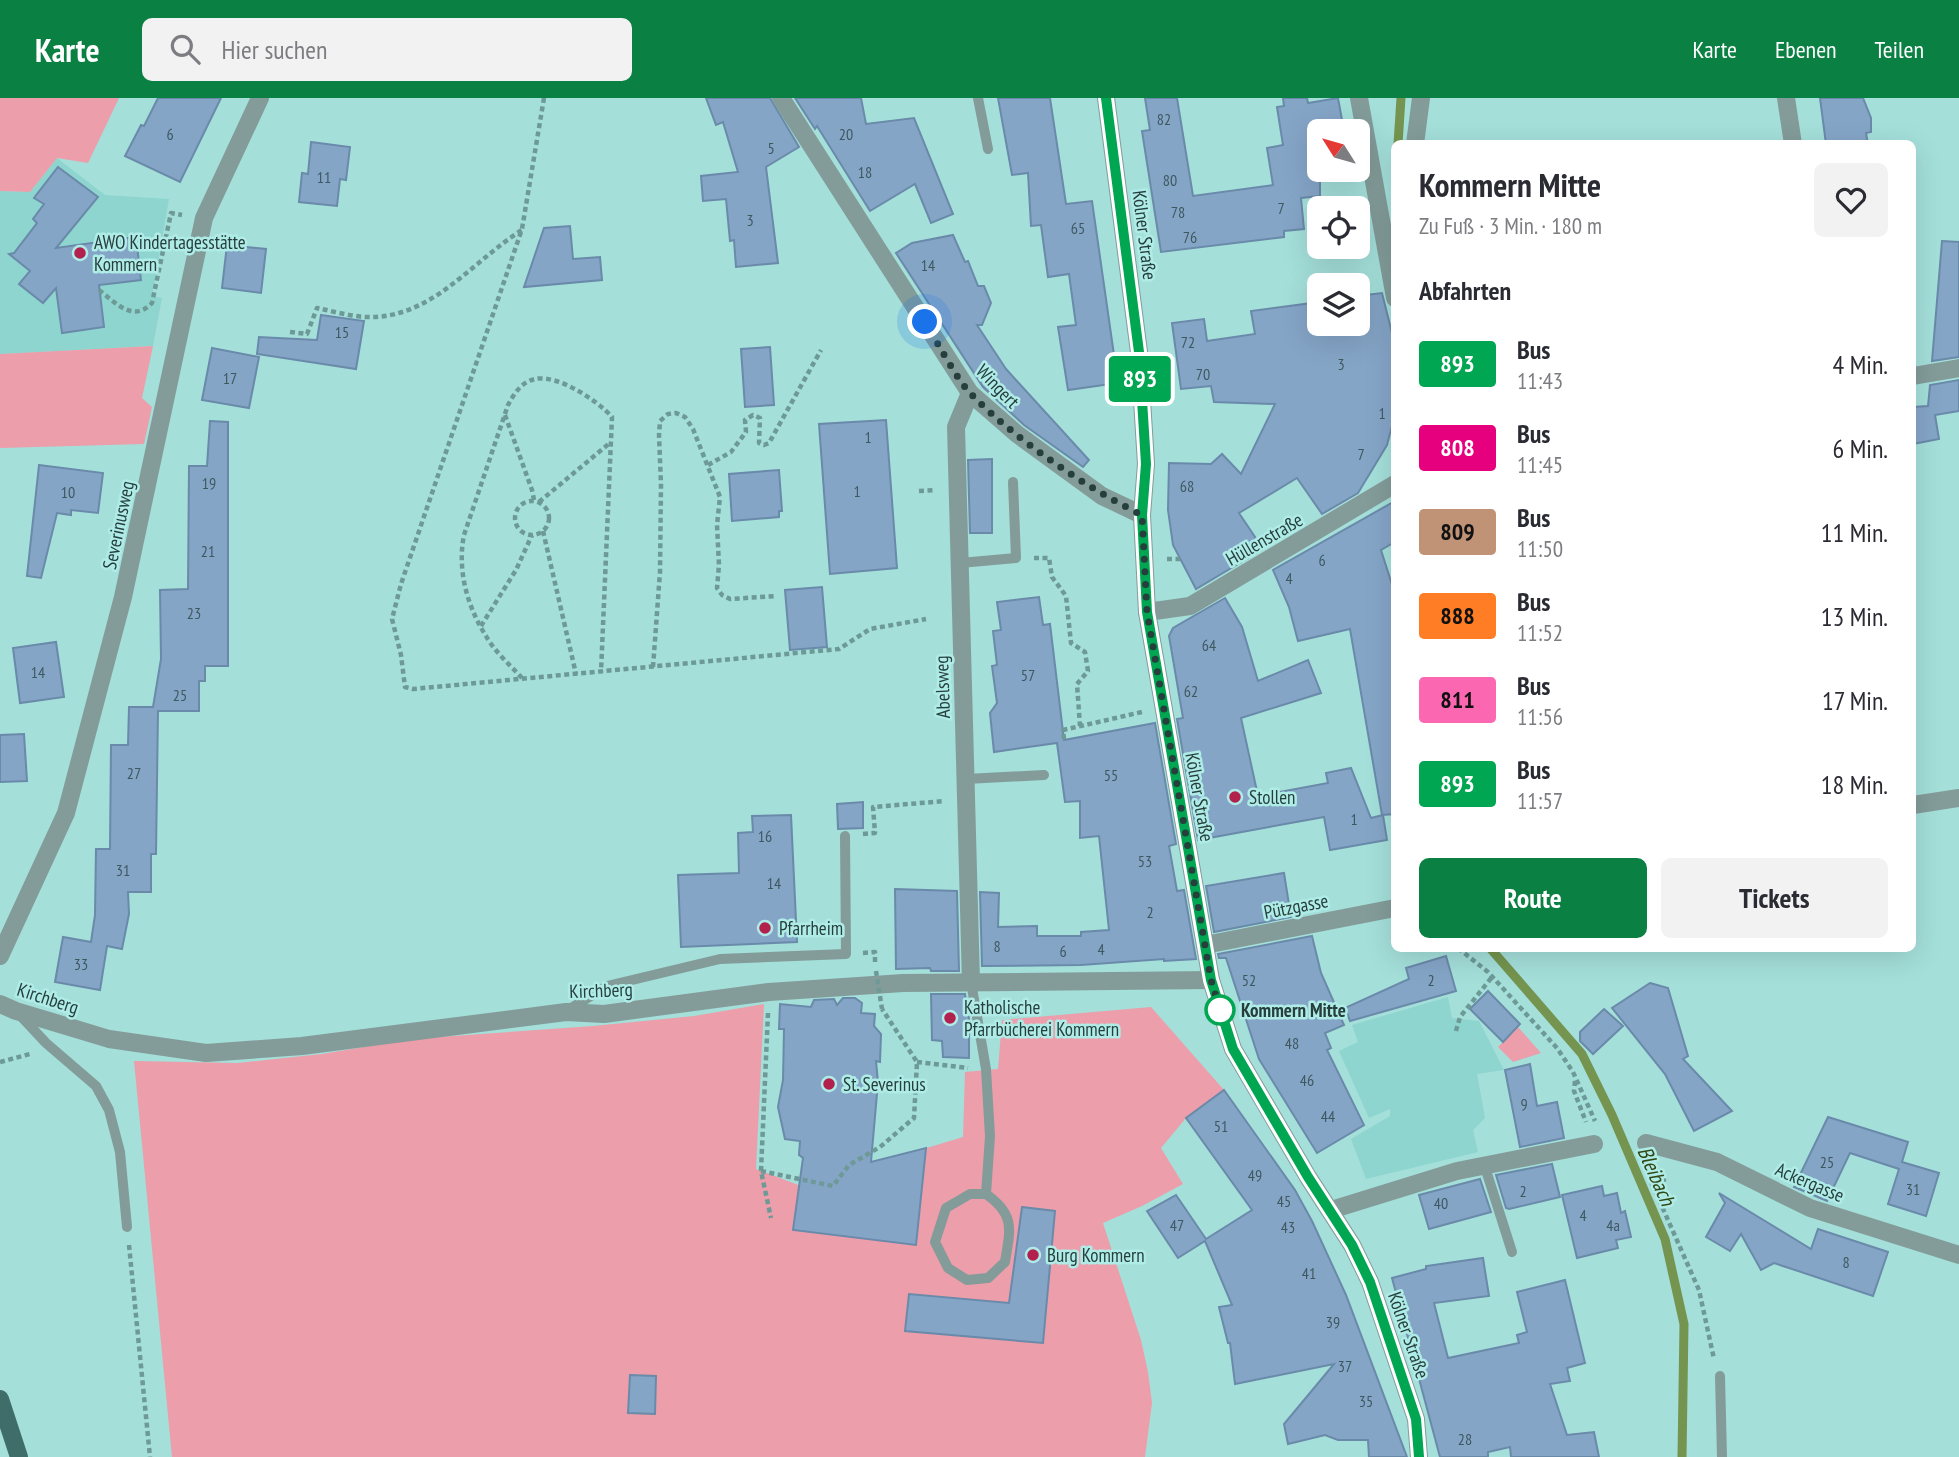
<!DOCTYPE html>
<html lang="de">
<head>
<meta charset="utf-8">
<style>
	:root { --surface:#fff; --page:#f2f2f3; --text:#2b2b33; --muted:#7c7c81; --accent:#0b8043 }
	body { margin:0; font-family:"PT Sans Narrow",sans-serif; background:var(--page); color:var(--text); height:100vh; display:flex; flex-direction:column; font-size:26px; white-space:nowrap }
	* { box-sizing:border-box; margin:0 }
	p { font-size:23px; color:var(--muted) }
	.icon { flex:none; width:38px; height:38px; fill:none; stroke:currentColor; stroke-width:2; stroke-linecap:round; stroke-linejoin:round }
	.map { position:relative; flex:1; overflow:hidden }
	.side { position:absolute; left:1391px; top:42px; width:525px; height:812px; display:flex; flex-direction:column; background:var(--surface); border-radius:10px; box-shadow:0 7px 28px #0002 }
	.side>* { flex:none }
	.badge { padding:0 14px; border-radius:5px; font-size:24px; line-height:46px }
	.needle { width:46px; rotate:307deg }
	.controls { position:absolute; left:1307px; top:21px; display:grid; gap:14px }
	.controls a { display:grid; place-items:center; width:63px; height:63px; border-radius:10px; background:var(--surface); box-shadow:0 7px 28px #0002; font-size:35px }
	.you { position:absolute; width:35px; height:35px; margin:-18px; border:5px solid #fff; border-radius:50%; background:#1a73e8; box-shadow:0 0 0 10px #1a73e833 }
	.map>.badge { position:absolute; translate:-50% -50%; box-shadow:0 0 0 4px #fff }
	h2 { padding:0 28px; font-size:26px; line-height:63px }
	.round { display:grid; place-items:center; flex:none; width:74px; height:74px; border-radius:10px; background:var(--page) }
	.head { display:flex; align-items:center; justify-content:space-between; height:119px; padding:0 28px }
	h1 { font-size:33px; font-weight:800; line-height:52px }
	.cta { display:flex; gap:14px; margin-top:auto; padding:14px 28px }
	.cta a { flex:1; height:80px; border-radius:10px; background:var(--accent); color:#fff; font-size:28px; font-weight:800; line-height:80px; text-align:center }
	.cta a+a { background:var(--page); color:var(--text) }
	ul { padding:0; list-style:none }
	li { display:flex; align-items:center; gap:21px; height:84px; padding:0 28px }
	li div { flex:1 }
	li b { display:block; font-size:26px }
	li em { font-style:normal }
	li .badge { min-width:77px; font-weight:700; text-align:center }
	header { display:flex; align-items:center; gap:42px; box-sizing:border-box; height:98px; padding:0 35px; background:var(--accent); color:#fff }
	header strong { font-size:33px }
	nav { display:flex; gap:38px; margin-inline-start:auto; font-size:24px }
	.search { width:490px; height:63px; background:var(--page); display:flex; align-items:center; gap:18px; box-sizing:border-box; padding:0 24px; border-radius:10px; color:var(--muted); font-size:26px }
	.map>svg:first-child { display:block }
</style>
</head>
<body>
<header>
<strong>Karte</strong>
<div class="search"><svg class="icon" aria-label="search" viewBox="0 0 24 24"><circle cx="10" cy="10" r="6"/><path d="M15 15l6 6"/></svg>Hier suchen</div>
<nav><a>Karte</a><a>Ebenen</a><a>Teilen</a></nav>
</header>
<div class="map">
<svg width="1959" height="1359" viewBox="0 0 1959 1359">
	<rect width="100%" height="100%" fill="#a4dfda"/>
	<g fill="#8ed5cf">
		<polygon points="57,60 105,97 169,101 152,198 162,200 153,248 0,256 0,93 30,94"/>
		<polygon points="1448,899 1452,920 1479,923 1504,972 1477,976 1485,1020 1473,1032 1478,1054 1366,1081 1351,1041 1390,1018 1390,1011 1369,1020 1339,953 1358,944 1352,927"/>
	</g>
	<g fill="#ec9eaa">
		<polygon points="0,0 119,0 88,65 57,60 30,94 0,93"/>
		<polygon points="153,248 142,300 152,309 144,346 0,350 0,256"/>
		<polygon points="764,906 756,1071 801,1088 963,1039 965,974 998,971 1002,922 1151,909 1224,992 1186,1020 1161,1050 1183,1086 1142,1108 1103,1125 1141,1242 1148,1274 1152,1305 1145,1359 172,1359 134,963 237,965 322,956 411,941 593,928 694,918"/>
		<polygon points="1518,929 1541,955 1513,964 1498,949"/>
	</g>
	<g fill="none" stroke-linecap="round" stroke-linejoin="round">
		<g stroke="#74944f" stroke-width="9">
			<polyline points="1398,46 1401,0"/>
			<polyline points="1490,850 1582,956 1612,1017 1665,1141 1684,1226 1682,1359"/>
		</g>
	</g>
	<g fill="#85a5c7" stroke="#6a8aaa" stroke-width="2">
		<polygon points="158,0 221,0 180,84 125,58 141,27 144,28"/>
		<polygon points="706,0 770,0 799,49 766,69 778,165 736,169 734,142 730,143 726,101 703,103 701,78 738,74 723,24 716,27"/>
		<polygon points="795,0 861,0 866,26 914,20 953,116 931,125 915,86 870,113 817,28 815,31"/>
		<polygon points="998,0 1050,0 1066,106 1092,103 1118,285 1068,292 1058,229 1076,227 1069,176 1048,179 1041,127 1031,128 1028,75 1012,77"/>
		<polygon points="1145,0 1177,0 1193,98 1273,87 1267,50 1283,47 1277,9 1284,8 1283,0 1307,0 1308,5 1338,0 1342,22 1320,26 1320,98 1301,100 1304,131 1284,133 1284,139 1161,154 1142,33 1150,32"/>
		<polygon points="1820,0 1863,0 1871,20 1871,34 1866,35 1868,46 1826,46"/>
		<polygon points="311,44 350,49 346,82 340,81 337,108 299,104 302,75 308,76"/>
		<polygon points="58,69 98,99 56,150 136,139 141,182 99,187 104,229 62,235 56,190 43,205 19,186 30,173 9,156 14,155 37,125 33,121 44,106 34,100"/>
		<polygon points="570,128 573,161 600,159 602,182 524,189 544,130"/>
		<polygon points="953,137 965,164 968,163 978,188 984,188 991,205 982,227 977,227 1006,271 1089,362 1083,369 1024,327 983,289 896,155 912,145"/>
		<polygon points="1942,143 1959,144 1959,259 1932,263"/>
		<polygon points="227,147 266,151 261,195 222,190"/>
		<polygon points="1382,195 1395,247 1393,324 1387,347 1358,395 1322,416 1297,380 1239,415 1263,451 1196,491 1173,447 1168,412 1169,365 1211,366 1222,356 1241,376 1275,306 1214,304 1211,288 1181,291 1172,225 1204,221 1207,243 1255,236 1251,213 1320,204 1320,226 1358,226 1358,198"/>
		<polygon points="321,217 364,223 356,271 257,256 259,239 317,242"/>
		<polygon points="770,249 774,307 745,309 741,251"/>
		<polygon points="212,250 259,259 249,310 202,302"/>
		<polygon points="1959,282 1959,313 1935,317 1939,341 1913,346 1913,309 1928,308 1930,287"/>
		<polygon points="886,322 897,470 830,476 819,326"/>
		<polygon points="210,323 228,324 228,568 205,568 205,583 199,583 199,613 158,613 156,756 151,756 151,794 128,794 129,816 122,851 107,848 100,892 55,884 63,839 91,844 95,817 96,751 110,751 111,647 128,647 129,609 153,609 161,561 160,492 188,491 189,368 207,368"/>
		<polygon points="992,361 992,435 970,435 968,362"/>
		<polygon points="39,367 103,375 98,415 71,412 71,417 57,415 41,480 27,478"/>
		<polygon points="779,372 782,413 779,413 779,419 732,423 729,376"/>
		<polygon points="1395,403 1395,444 1381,452 1395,496 1395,716 1382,717 1350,531 1298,543 1289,509 1273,472"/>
		<polygon points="822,489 827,549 790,552 785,492"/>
		<polygon points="1039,499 1043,527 1050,526 1064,642 1155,625 1176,746 1169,748 1177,793 1184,792 1196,861 1164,863 1164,861 1081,867 982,868 980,794 999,795 998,829 1037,828 1037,838 1081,838 1081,834 1109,832 1099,738 1080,740 1080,703 1065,704 1057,645 994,654 990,615 997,605 992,568 997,567 993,533 1001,532 997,504"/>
		<polygon points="1225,500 1242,529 1258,583 1308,562 1321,595 1241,620 1258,698 1328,685 1326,675 1351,670 1371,720 1383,717 1387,742 1330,752 1324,719 1198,742 1177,621 1183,620 1169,538 1173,530"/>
		<polygon points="56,544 64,599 20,605 13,550"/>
		<polygon points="24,636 27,683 0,684 0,637"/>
		<polygon points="863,704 863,730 838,731 837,706"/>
		<polygon points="791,717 797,844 681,849 678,777 739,775 738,735 753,734 752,718"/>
		<polygon points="1284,775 1291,819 1214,834 1206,788"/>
		<polygon points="895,791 957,793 959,873 931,873 930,870 896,871"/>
		<polygon points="1312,838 1321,875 1344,927 1325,935 1331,950 1327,952 1364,1027 1317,1055 1259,961 1226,860 1219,860 1218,856"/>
		<polygon points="1446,858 1456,893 1350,923 1345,910 1409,881 1406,870"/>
		<polygon points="1650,885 1668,890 1688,958 1683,961 1732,1013 1694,1033 1665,976 1612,910"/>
		<polygon points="1488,893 1520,926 1503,944 1470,911"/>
		<polygon points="931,896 965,896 969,921 969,960 943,959 942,943 932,942"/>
		<polygon points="843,900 855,900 862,905 861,915 875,916 874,928 881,936 880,964 876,963 878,984 871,1064 926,1050 916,1147 793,1132 803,1060 799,1057 800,1043 785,1041 778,1009 783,982 784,931 779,931 780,906 811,909 814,902 834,901 837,907"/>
		<polygon points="1604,911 1623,928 1593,956 1580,943 1580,934"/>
		<polygon points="1530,966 1537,1008 1557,1004 1564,1040 1520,1049 1505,972"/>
		<polygon points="1224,992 1295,1092 1312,1123 1346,1197 1407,1359 1369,1359 1368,1342 1338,1342 1325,1337 1288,1346 1284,1326 1334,1266 1235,1286 1230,1245 1228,1245 1219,1209 1232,1207 1205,1143 1178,1160 1147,1113 1176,1097 1206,1141 1252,1112 1186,1020"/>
		<polygon points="1828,1019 1908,1044 1902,1064 1939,1075 1926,1118 1888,1106 1899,1071 1850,1055 1827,1103 1794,1089"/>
		<polygon points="1552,1066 1560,1099 1509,1111 1506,1110 1496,1077"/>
		<polygon points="1480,1081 1491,1114 1429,1131 1419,1097"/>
		<polygon points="1602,1088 1604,1098 1617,1095 1621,1115 1625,1113 1631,1139 1616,1142 1618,1150 1577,1160 1562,1097"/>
		<polygon points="1719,1095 1811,1151 1818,1131 1888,1154 1873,1198 1774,1165 1761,1172 1741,1136 1730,1153 1706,1139 1725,1105"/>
		<polygon points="1022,1109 1055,1113 1043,1245 905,1233 909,1196 1009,1205"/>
		<polygon points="1483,1160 1489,1198 1434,1205 1448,1260 1519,1245 1517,1237 1527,1234 1517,1194 1565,1182 1585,1265 1567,1270 1570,1283 1550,1286 1567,1337 1594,1334 1599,1359 1511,1359 1510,1349 1488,1354 1488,1359 1440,1359 1392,1180 1426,1171 1426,1168"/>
		<polygon points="630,1277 656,1278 655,1316 628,1315"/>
	</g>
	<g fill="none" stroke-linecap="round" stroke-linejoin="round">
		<g stroke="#6d9a96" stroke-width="4.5" stroke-dasharray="5 3.5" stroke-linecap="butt">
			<polyline points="544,0 522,131 401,486 392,521 401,557 405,589 413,591 839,551 870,531 926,521"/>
			<path d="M 99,192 C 116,205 133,225 152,205 L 171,115 L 182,117"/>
			<path d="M 290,234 L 307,236 L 317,210 C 332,213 349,218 365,219 C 431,222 471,164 522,132"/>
			<polyline points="505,317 532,392 534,402"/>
			<polyline points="708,367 731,354 746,334 745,322 753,317 760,320 759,345 764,347 769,345 821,252"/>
			<polyline points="919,393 935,392"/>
			<circle cx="532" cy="420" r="17"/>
			<polyline points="539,404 611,344"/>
			<polyline points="543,433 576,576"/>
			<polyline points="1034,460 1049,460 1052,479 1066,498 1071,545 1085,554 1088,573 1077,586 1080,628"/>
			<polyline points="1167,461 1180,461"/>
			<polyline points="481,528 516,472 532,437"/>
			<polyline points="653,569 660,474 661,387 659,337 660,323 668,316 676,315 685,319 693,331 720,399 717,427 719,467 717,490 722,497 730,501 777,498"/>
			<path d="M 522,580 C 510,567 495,554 486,538 C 467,508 457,472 464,437 L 508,307 C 514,296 521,284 535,281 C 558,276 598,303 612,319 L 601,574"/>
			<polyline points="1064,641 1063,632 1142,614"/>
			<polyline points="863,736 875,735 873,709 945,703"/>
			<polyline points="1458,850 1488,874 1557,950 1573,974 1595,1023"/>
			<polyline points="863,855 875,854 875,865"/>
			<polyline points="768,915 761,1073 771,1120"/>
			<polyline points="1456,933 1460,919 1492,879"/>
			<polyline points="0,964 30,956"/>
			<polyline points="917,964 968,970"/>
			<polyline points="1575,983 1574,993 1586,1024"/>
			<polyline points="1645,1067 1652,1086"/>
			<polyline points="1658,1071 1664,1082 1652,1086 1699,1192 1714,1261"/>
			<polyline points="761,1073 833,1088 849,1067 880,1049 914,1020 917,964 882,911"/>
			<polyline points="129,1147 150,1359"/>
		</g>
		<g stroke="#839c99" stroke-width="10">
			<polyline points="978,0 988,51"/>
			<polyline points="960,465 1016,460 1013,384"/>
			<polyline points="966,681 1044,677"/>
			<path d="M 971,884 L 986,971 L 990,1038 L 986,1096 C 1016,1117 1010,1132 1005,1164 L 988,1180 L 967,1182 L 948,1170 L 935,1144 L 946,1110 L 970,1096 L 986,1096"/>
			<polyline points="568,912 607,888 720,861 846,856 845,738"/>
			<polyline points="18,915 46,945 96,988 109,1012 120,1054 127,1129"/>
			<polyline points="1484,1066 1512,1154"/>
			<polyline points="1720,1278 1722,1359"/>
		</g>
		<g stroke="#839c99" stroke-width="18">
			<polyline points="781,0 970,295 1017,336 1102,398 1142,417"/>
			<polyline points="1106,0 1139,254 1146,366 1142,417 1147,514 1211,882 1233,951 1308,1079 1352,1147 1370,1184 1416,1321 1419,1359"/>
			<polyline points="1359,0 1395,200"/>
			<polyline points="1786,0 1793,46"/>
			<polyline points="1415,46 1421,0"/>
			<polyline points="1913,278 1959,270"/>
			<polyline points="970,295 956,329 971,884"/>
			<polyline points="1147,514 1190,508 1395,386"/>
			<polyline points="1913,707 1959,700"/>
			<polyline points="1205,847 1395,810"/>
			<polyline points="0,858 66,715 123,499 204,120 260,0"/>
			<polyline points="0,906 16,913 109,941 206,955 302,948 566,914 604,916 769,894 903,885 1211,882"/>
			<polyline points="1646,1045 1717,1064 1810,1110 1959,1157"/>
			<polyline points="1331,1112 1457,1073 1594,1046"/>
		</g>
		<polyline stroke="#3f6e6a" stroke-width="18" points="0,1301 19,1359"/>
		<polyline stroke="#6d9a96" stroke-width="4.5" stroke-dasharray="5 3.5" stroke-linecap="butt" points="876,873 882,911"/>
	</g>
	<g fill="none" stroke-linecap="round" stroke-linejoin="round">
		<g stroke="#fff" stroke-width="16">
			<polyline id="line" points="1106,0 1139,254 1146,366 1142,417 1147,514 1211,882 1233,951 1308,1079 1352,1147 1370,1184 1416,1321 1419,1359"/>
		</g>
		<use href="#line" stroke="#00a651" stroke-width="10"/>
		<path stroke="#263f3d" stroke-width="7" stroke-dasharray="0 12.6" d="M 925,224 C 938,245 955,279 971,296 C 1015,341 1086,390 1142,417 L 1147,514 L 1211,882 L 1221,915 L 1220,912"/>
	</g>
	<g fill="#b2204d" stroke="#b0ece7" stroke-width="2.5">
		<circle cx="80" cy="155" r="7"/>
		<circle cx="1235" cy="699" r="7"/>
		<circle cx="765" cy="830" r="7"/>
		<circle cx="950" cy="920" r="7"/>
		<circle cx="829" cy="986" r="7"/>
		<circle cx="1033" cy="1157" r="7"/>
	</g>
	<circle fill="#fff" stroke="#00a651" stroke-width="3.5" cx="1220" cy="912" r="14"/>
	<g text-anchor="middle" stroke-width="5" stroke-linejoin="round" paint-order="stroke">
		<g font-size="16" fill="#3e5860">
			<text x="1164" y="27">82</text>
			<text x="170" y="42">6</text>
			<text x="846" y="42">20</text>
			<text x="771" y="56">5</text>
			<text x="865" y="80">18</text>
			<text x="324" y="85">11</text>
			<text x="1170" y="88">80</text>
			<text x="1281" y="116">7</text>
			<text x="1178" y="120">78</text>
			<text x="750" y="128">3</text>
			<text x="1078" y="136">65</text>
			<text x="1190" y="145">76</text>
			<text x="928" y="173">14</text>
			<text x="342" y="240">15</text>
			<text x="1188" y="250">72</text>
			<text x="1341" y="272">3</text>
			<text x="1203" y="282">70</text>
			<text x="230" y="286">17</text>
			<text x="1382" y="321">1</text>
			<text x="868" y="345">1</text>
			<text x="1361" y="362">7</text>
			<text x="209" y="391">19</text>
			<text x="1187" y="394">68</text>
			<text x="857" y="399">1</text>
			<text x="68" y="400">10</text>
			<text x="208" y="459">21</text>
			<text x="1322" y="468">6</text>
			<text x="1289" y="486">4</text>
			<text x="194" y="521">23</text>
			<text x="1209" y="553">64</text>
			<text x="38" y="580">14</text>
			<text x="1028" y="583">57</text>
			<text x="1191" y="599">62</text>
			<text x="180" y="603">25</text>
			<text x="134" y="681">27</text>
			<text x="1111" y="683">55</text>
			<text x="1354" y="727">1</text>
			<text x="765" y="744">16</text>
			<text x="1145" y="769">53</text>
			<text x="123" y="778">31</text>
			<text x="774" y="791">14</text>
			<text x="1150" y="820">2</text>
			<text x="997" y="854">8</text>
			<text x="1101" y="857">4</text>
			<text x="1063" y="859">6</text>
			<text x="81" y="872">33</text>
			<text x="1249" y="888">52</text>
			<text x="1431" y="888">2</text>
			<text x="1292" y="951">48</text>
			<text x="1307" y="988">46</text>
			<text x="1524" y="1012">9</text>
			<text x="1328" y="1024">44</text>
			<text x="1221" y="1034">51</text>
			<text x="1827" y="1070">25</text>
			<text x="1255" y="1083">49</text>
			<text x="1913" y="1097">31</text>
			<text x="1523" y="1099">2</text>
			<text x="1284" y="1109">45</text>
			<text x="1441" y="1111">40</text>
			<text x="1583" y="1123">4</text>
			<text x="1177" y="1133">47</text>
			<text x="1613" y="1133">4a</text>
			<text x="1288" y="1135">43</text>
			<text x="1846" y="1170">8</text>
			<text x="1309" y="1181">41</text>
			<text x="1333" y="1230">39</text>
			<text x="1345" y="1274">37</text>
			<text x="1366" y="1309">35</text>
			<text x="1465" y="1347">28</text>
		</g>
		<g font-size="19" fill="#263f3d" stroke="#b0ece7">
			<text transform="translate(1145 137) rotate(83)" y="7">Kölner Straße</text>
			<text transform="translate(998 288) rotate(46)" y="7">Wingert</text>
			<text transform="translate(118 427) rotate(-78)" y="7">Severinusweg</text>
			<text transform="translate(1264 441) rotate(-30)" y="7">Hüllenstraße</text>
			<text transform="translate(942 589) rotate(-92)" y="7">Abelsweg</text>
			<text transform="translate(1200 699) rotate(80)" y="7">Kölner Straße</text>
			<text transform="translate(1296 808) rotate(-11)" y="7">Pützgasse</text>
			<text transform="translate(601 892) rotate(-2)" y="7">Kirchberg</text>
			<text transform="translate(48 900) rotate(18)" y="7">Kirchberg</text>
			<text transform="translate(1810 1084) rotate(23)" y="7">Ackergasse</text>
			<text transform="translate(1409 1237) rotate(71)" y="7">Kölner Straße</text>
		</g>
		<g font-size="19" fill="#263f3d" stroke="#b0ece7" text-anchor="start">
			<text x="94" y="151">AWO Kindertagesstätte<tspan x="94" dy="22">Kommern</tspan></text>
			<text x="1249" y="706">Stollen</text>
			<text x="779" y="837">Pfarrheim</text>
			<text x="964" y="916">Katholische<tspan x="964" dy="22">Pfarrbücherei Kommern</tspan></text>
			<text x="843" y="993">St. Severinus</text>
			<text x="1047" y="1164">Burg Kommern</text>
		</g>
		<g font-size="19" font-weight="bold" fill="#263f3d" stroke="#b0ece7" text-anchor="start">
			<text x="1241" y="919">Kommern Mitte</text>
		</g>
		<g font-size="21" font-style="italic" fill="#314714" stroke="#b0ece7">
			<text transform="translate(1656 1078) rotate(66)" y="7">Bleibach</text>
		</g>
	</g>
</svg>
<div class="controls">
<a><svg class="needle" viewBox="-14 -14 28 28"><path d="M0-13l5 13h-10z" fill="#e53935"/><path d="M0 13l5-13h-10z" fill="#7c7c81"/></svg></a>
<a><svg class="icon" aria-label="locate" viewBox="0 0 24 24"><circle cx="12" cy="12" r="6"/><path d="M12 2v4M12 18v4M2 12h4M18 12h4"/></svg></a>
<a><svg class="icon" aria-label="layers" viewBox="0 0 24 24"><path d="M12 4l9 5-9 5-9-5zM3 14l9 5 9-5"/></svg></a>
</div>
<div class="you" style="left:925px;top:224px"></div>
<b class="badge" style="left:1140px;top:281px;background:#00a651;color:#fff">893</b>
<section class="side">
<div class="head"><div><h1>Kommern Mitte</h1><p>Zu Fuß · 3 Min. · 180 m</p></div><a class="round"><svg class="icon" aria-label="heart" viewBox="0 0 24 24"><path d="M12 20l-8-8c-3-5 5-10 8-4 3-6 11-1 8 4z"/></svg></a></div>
<h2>Abfahrten</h2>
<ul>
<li><span class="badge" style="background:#00a651;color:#fff">893</span><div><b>Bus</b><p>11:43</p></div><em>4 Min.</em></li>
<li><span class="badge" style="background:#e6007e;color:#fff">808</span><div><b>Bus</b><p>11:45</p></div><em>6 Min.</em></li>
<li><span class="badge" style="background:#c09276;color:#111">809</span><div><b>Bus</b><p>11:50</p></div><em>11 Min.</em></li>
<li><span class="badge" style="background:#ff7d24;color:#111">888</span><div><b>Bus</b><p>11:52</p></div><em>13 Min.</em></li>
<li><span class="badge" style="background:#fc67b1;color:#111">811</span><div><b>Bus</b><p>11:56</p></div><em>17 Min.</em></li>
<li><span class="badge" style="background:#00a651;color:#fff">893</span><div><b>Bus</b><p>11:57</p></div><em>18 Min.</em></li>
</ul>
<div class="cta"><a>Route</a><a>Tickets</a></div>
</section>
</div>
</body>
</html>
